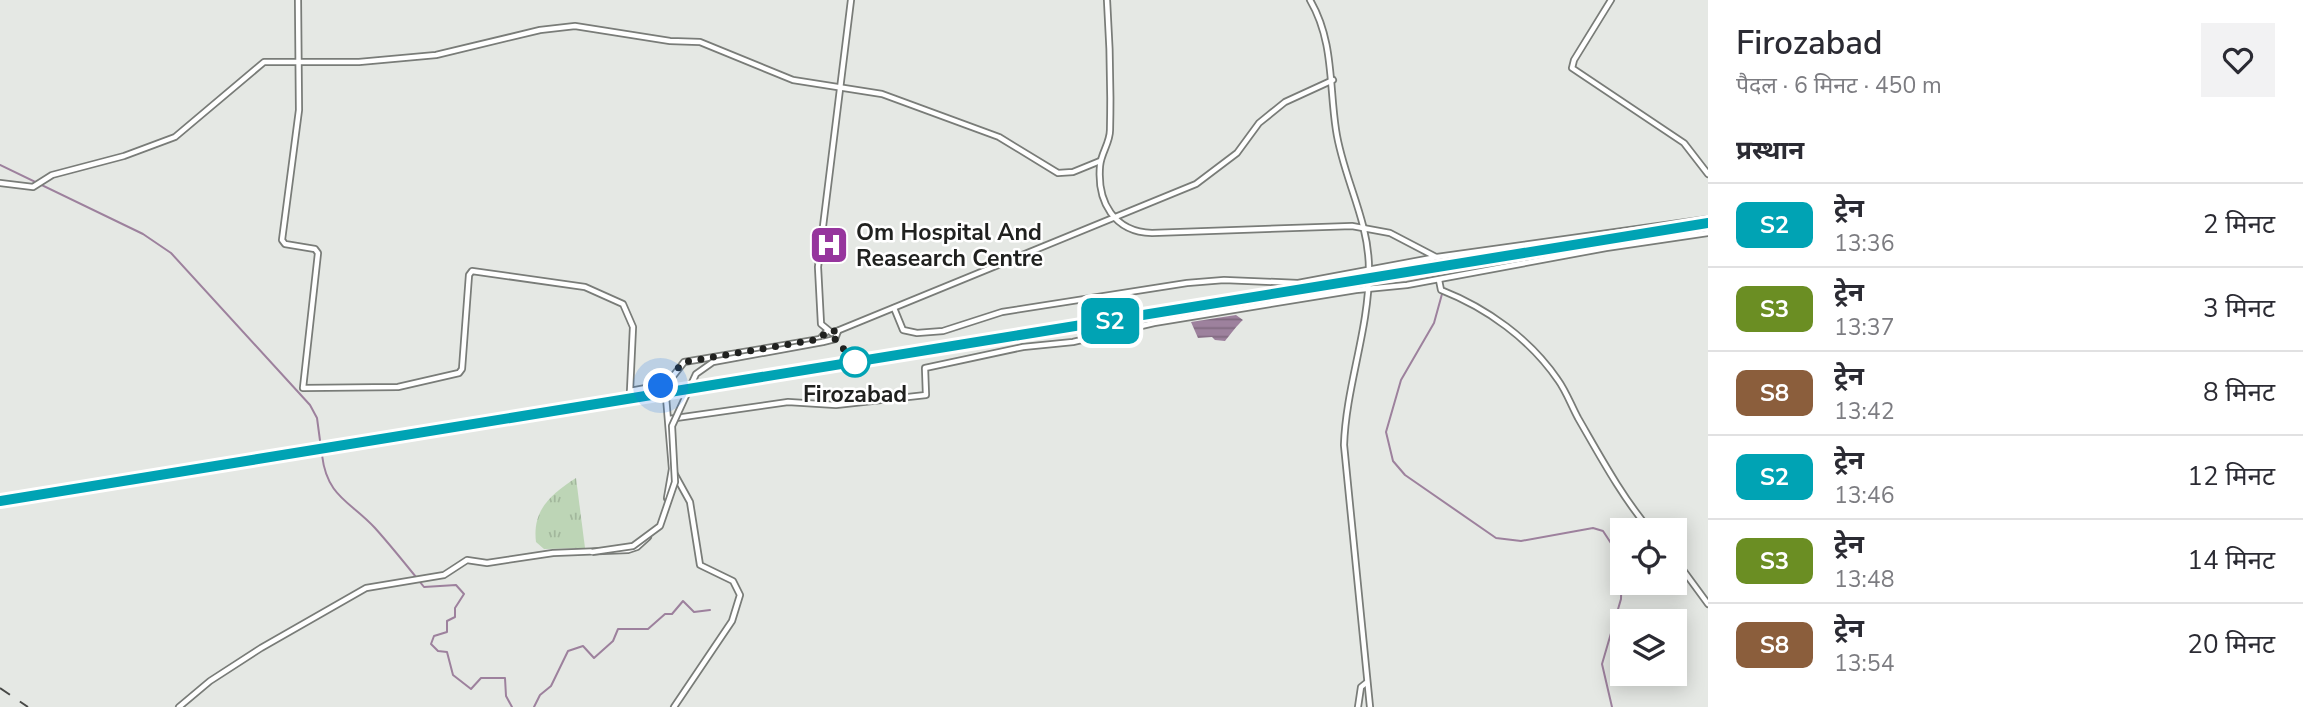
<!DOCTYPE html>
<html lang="hi">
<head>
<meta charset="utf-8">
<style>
	:root { --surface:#fff; --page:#f2f2f3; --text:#2b2b33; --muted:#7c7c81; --line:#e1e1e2 }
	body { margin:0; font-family:"Nunito Sans","Noto Sans Devanagari",sans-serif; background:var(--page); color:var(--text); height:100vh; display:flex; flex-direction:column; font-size:26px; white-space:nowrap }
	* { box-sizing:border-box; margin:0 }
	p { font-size:23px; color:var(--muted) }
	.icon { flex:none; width:38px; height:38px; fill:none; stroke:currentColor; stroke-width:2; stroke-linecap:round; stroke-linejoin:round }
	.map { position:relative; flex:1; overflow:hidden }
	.details { display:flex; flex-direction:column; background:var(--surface); width:595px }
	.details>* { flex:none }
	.badge { padding:0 14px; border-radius:10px; font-size:24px; line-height:46px }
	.buttons { position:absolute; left:1610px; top:518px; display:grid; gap:14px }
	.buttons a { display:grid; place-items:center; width:77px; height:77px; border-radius:0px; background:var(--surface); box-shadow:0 4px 18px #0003; font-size:35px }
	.you { position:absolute; width:35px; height:35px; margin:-18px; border:5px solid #fff; border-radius:50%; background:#1a73e8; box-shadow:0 0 0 10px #1a73e833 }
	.map>.badge { position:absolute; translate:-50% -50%; box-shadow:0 0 0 4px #fff }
	h2 { padding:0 28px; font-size:26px; line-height:63px }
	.round { display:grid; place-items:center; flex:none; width:74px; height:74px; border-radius:0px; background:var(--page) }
	.summary { display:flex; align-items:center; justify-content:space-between; height:119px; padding:0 28px }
	h1 { font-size:33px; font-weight:600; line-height:52px }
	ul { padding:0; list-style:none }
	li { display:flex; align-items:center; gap:21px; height:84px; padding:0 28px; border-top:2px solid var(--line) }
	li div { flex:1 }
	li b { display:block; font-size:26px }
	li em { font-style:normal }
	li .badge { min-width:77px; font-weight:700; text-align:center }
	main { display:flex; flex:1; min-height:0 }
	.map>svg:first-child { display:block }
</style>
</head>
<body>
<main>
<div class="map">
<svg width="1708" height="707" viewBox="0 0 1708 707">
	<defs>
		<pattern id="park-tufts" width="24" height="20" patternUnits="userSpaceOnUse" patternTransform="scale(1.75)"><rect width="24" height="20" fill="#bdd5b6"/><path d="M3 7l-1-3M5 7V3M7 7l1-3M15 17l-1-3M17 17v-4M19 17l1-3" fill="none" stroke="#a2b79c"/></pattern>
		<pattern id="water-rules" width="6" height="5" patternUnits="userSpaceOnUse" patternTransform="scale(1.75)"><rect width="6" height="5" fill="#9d819d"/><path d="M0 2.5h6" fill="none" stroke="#80697f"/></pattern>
	</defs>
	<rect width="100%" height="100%" fill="#e5e8e4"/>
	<path fill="url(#park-tufts)" d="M 576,478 L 585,548 L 544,549 L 536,542 C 532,510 551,494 576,478 Z"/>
	<path fill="url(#water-rules)" d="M 1236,315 L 1243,320 C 1238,324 1230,335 1225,341 L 1215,340 L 1212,337 L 1198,338 L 1191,322 Z"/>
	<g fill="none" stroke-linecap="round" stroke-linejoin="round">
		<g stroke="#9d819d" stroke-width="2">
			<polyline points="0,165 143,234 171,253 310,405 317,418 321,448"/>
			<polyline points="1437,261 1438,263"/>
			<polyline points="1442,294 1434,323 1401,380 1386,432 1393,461 1405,475 1496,538 1521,541 1593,528 1603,531 1622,560 1621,599 1602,664 1612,707"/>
			<path d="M 322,455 C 327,497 350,501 375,528 C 392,547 408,567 424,587 L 456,585 L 464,594 L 455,608 L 455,617 L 447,621 L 447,632 L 434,636 L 431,644 L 438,651 L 447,652 L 453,675 L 471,689 L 481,678 L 505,678 L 506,696 L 512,707"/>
			<polyline points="534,707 540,695 551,686 568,651 583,646 594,658 613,641 618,629 648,629 665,614 672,614 683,601 694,612 710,610"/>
		</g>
		<g stroke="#797c78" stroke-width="8">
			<g id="minor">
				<polyline points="298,0 299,110 282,240 285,244 315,249 318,253 303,388 398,387 459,373 462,369 469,275 472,271 585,287 623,304 633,327 630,391 667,384 684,362 820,339 827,331"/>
				<polyline points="851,0 818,267 821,324 832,333 1196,184 1237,153 1259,123 1285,102 1333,80"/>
				<path d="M 1107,0 C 1110,44 1111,86 1110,130 C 1110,143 1101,153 1100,166 C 1097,202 1114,232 1152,233 L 1352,226 L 1390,233 L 1436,257"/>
				<path d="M 1310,0 C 1334,41 1329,85 1336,130 C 1343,178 1369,219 1369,270 C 1369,330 1346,386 1344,445 L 1370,707"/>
				<polyline points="1611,0 1574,60 1572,68 1684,143 1708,174"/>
				<polyline points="0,183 33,187 52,175 124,156 175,137 264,62 359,62 436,55 540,30 575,26 670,41 700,42 793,80 882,94 999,137 1058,173 1073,172 1100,161"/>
				<path d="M 1439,280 L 1441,290 C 1487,308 1530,339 1558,380 C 1566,391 1571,405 1578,418 C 1600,456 1622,497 1650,530"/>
				<polyline points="894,308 903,330 917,333 943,331 1002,312 1187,283 1224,280 1298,283 1437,257 1708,219"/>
				<polyline points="823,342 835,339 838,331"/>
				<polyline points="665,385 672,469 667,498"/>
				<polyline points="669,419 788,402 836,405 926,395 925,368 1023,347 1073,342 1154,323 1356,290 1407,285 1606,248 1708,233"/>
				<polyline points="1675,559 1708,604"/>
				<polyline points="179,707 210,681 261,648 366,588 444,575 467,560 487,563 553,553 628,550 637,547 648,537"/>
				<polyline points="674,707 732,621 740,595 733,581 700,565 690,502 674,473"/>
				<polyline points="1358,707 1361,687 1366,683"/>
			</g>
		</g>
		<use href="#minor" stroke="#fff" stroke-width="4.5"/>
		<g stroke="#484947" stroke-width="2" stroke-dasharray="12 12" stroke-linecap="butt">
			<polyline points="0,501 1708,223"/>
			<polyline points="0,688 28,707"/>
		</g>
		<g stroke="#797c78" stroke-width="8" stroke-linecap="butt">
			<polyline id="minor-bridge" points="592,552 633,546 660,526 675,482 672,426 696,374 713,362 823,342"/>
		</g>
		<use href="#minor-bridge" stroke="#fff" stroke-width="4.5"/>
	</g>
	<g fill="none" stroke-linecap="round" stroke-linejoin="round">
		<g stroke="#fff" stroke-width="16">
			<polyline id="line" points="0,501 1708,223"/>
		</g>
		<use href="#line" stroke="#00a3b4" stroke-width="10"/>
		<polyline stroke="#20211f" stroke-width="7" stroke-dasharray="0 12.6" points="661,386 684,362 820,339 827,331 838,331 835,339 855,362"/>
	</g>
	<defs>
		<g id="hospital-square" transform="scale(2.0125)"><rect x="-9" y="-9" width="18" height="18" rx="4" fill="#96359d" stroke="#fff"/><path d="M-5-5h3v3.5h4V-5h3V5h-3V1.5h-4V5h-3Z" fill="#fff"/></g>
	</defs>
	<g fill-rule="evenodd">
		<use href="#hospital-square" x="829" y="245"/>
	</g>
	<circle fill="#fff" stroke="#00a3b4" stroke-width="3.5" cx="855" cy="362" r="14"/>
	<g text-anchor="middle" stroke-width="5" stroke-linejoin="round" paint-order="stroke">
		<g font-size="23" font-weight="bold" fill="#20211f" stroke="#fff" text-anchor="start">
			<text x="856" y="240">Om Hospital And<tspan x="856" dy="26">Reasearch Centre</tspan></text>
		</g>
		<g font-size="23" font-weight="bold" fill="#20211f" stroke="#fff">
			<text x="855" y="402">Firozabad</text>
		</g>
	</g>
</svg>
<div class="buttons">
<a><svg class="icon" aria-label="locate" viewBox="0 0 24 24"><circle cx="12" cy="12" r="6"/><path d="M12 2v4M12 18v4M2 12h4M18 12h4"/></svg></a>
<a><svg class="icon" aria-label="layers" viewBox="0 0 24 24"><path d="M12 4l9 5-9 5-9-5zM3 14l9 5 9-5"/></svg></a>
</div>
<div class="you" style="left:661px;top:386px"></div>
<b class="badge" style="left:1110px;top:321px;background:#00a3b4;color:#fff">S2</b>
</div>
<section class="details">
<div class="summary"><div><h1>Firozabad</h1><p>पैदल · 6 मिनट · 450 m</p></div><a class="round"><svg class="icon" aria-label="heart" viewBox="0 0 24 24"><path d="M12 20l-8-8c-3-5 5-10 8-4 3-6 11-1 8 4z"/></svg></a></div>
<h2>प्रस्थान</h2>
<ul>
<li><span class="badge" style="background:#00a3b4;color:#fff">S2</span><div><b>ट्रेन</b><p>13:36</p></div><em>2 मिनट</em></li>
<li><span class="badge" style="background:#6b8e23;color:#fff">S3</span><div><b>ट्रेन</b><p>13:37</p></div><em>3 मिनट</em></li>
<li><span class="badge" style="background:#8b5e3c;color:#fff">S8</span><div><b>ट्रेन</b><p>13:42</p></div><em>8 मिनट</em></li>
<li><span class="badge" style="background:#00a3b4;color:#fff">S2</span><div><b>ट्रेन</b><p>13:46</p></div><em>12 मिनट</em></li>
<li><span class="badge" style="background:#6b8e23;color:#fff">S3</span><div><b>ट्रेन</b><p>13:48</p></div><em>14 मिनट</em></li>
<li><span class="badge" style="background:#8b5e3c;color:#fff">S8</span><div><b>ट्रेन</b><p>13:54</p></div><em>20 मिनट</em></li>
</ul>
</section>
</main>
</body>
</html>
